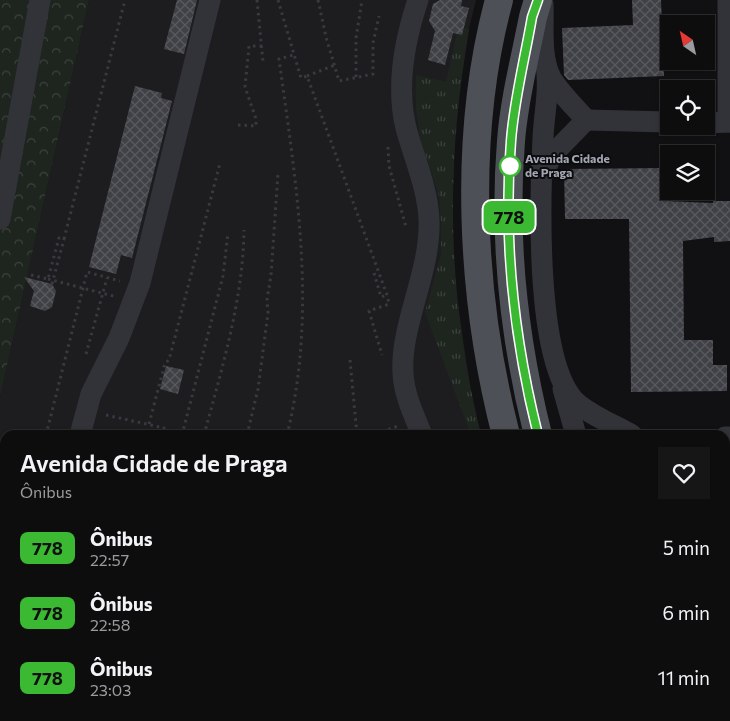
<!DOCTYPE html>
<html lang="pt">
<head>
<meta charset="utf-8">
<style>
	:root { --surface:#0d0d0e; --page:#161617; --text:#f1f3f6; --muted:#9a9c9e; --line:#2d2d2e }
	body { margin:0; font-family:Commissioner,sans-serif; background:var(--page); color:var(--text); height:100vh; display:flex; flex-direction:column; font-size:19px; white-space:nowrap }
	* { box-sizing:border-box; margin:0 }
	p { font-size:16px; color:var(--muted) }
	.icon { flex:none; width:28px; height:28px; fill:none; stroke:currentColor; stroke-width:2; stroke-linecap:round; stroke-linejoin:round }
	.map { position:relative; flex:1; overflow:hidden }
	.details { position:absolute; left:0px; top:430px; width:730px; height:291px; display:flex; flex-direction:column; background:var(--surface); border-radius:15px 15px 0 0; box-shadow:0 1px 4px #0004,0 0 0 1px var(--line) }
	.details>* { flex:none }
	.badge { padding:0 10px; border-radius:8px; font-size:18px; line-height:32px }
	.needle { width:32px; rotate:326deg }
	.tools { position:absolute; left:660px; top:15px; display:grid; gap:10px }
	.tools a { display:grid; place-items:center; width:55px; height:55px; border-radius:0px; background:var(--surface); box-shadow:0 1px 4px #0004,0 0 0 1px var(--line); font-size:25px }
	.map>.badge { position:absolute; translate:-50% -50%; box-shadow:0 0 0 2px #fff }
	.round { display:grid; place-items:center; flex:none; width:52px; height:52px; border-radius:0px; background:var(--page) }
	.overview { display:flex; align-items:center; justify-content:space-between; height:85px; padding:0 20px }
	h1 { font-size:24px; font-weight:600; line-height:38px }
	ul { padding:0; list-style:none }
	li { display:flex; align-items:center; gap:15px; height:65px; padding:0 20px }
	li div { flex:1 }
	li b { display:block; font-size:19px }
	li em { font-style:normal }
	li .badge { min-width:55px; font-weight:700; text-align:center }
	.map>svg:first-child { display:block }
</style>
</head>
<body>
<div class="map">
<svg width="730" height="721" viewBox="0 0 730 721">
	<defs>
		<pattern id="grass-tufts" width="24" height="20" patternUnits="userSpaceOnUse" patternTransform="scale(1.25)"><rect width="24" height="20" fill="#1e251f"/><path d="M3 7l-1-3M5 7V3M7 7l1-3M15 17l-1-3M17 17v-4M19 17l1-3" fill="none" stroke="#3c423d"/></pattern>
		<pattern id="park-crowns" width="20" height="18" patternUnits="userSpaceOnUse" patternTransform="scale(1.25)"><rect width="20" height="18" fill="#1e251f"/><path d="M2 6a3 3 0 1 1 6 0M12 15a3 3 0 1 1 6 0" fill="none" stroke="#3c423d"/></pattern>
		<pattern id="building-cross-hatch" width="8" height="8" patternUnits="userSpaceOnUse" patternTransform="scale(1.25)"><rect width="8" height="8" fill="#404146"/><path d="M0 0l8 8M0 8l8-8" fill="none" stroke="#585a5e"/></pattern>
	</defs>
	<rect width="100%" height="100%" fill="#111113"/>
	<polygon fill="#1d1d20" points="89,0 476,0 469,29 455,123 452,234 456,291 471,394 481,435 5,435 5,716 586,716 588,721 0,721 0,397"/>
	<g fill="url(#grass-tufts)">
		<path d="M 464,28 L 469,29 C 445,170 447,295 481,435 L 471,435 L 425,312 L 441,255 L 441,222 L 439,196 L 421,141 L 416,110 L 416,75 L 446,82 L 457,34 L 462,35 Z"/>
		<polygon points="730,657 730,721 683,721 681,716 725,716 725,658"/>
	</g>
	<polygon fill="url(#park-crowns)" points="0,0 89,0 0,397"/>
	<g fill="url(#building-cross-hatch)">
		<polygon points="177,0 197,0 184,54 164,49"/>
		<polygon points="440,0 462,0 461,6 469,8 462,35 453,33 445,65 428,60 435,31 429,21 433,4"/>
		<polygon points="632,0 661,0 664,76 568,80 564,75 562,28 633,25"/>
		<polygon points="135,86 162,93 161,98 172,101 132,258 121,255 116,274 89,267"/>
		<polygon points="667,168 667,201 713,203 713,201 730,201 730,241 714,242 714,237 683,241 684,340 713,340 713,365 727,365 727,391 631,392 629,219 565,219 564,169"/>
		<polygon points="24,277 52,284 56,291 52,307 45,311 30,306 34,291"/>
		<polygon points="166,366 184,370 178,394 160,389"/>
	</g>
	<g fill="none" stroke-linecap="round" stroke-linejoin="round">
		<g stroke="#383a3f" stroke-width="3" stroke-dasharray="2.5 4" stroke-linecap="butt">
			<polyline points="257,0 263,62"/>
			<polyline points="278,0 301,78 307,76 387,295 389,304 369,311 382,355"/>
			<polyline points="318,0 326,37 339,81 373,74 373,43 379,16"/>
			<polyline points="307,76 335,65"/>
			<polyline points="356,77 356,38 362,0"/>
			<polyline points="238,125 256,126 256,119 245,87 249,46 262,46"/>
			<polyline points="388,147 389,166 406,227"/>
			<polyline points="374,273 381,297 387,295"/>
			<polyline points="31,275 48,279 59,238 64,239 125,0"/>
			<polyline points="52,284 64,239"/>
			<polyline points="86,354 107,278"/>
			<polyline points="350,360 357,435"/>
			<polyline points="106,415 164,428 163,435"/>
			<polyline points="149,424 165,363 169,360 220,163"/>
			<polyline points="46,435 87,272 120,281"/>
			<polyline points="182,435 223,276 228,233"/>
			<path d="M 204,435 C 222,368 243,300 244,230"/>
			<polyline points="247,435 258,389 268,313 267,300 271,275 278,173"/>
			<path d="M 287,435 C 318,311 296,183 279,59 L 293,55"/>
			<polyline points="388,435 387,430 398,426"/>
			<polyline points="5,594 0,611 5,613"/>
			<polyline points="0,660 5,648"/>
		</g>
		<g stroke="#323338" stroke-width="21">
			<path d="M 418,0 C 405,39 396,87 406,128 C 414,158 428,189 429,220 C 431,272 400,325 403,373 C 404,395 414,415 422,435"/>
			<path d="M 543,4 C 544,28 540,56 551,78 C 560,93 575,107 586,120 L 552,155 L 543,174"/>
			<path d="M 546,65 C 550,90 544,113 543,138 C 540,197 535,355 573,399 C 585,413 615,425 632,435"/>
			<polyline points="586,120 669,122"/>
			<polyline points="728,122 728,0"/>
			<polyline points="706,123 730,122"/>
			<polyline points="0,219 40,0"/>
			<polyline points="563,389 576,435"/>
			<polyline points="80,435 91,394 119,338 140,283 210,0"/>
			<polyline points="725,437 730,437"/>
			<polyline points="725,650 730,649"/>
			<polyline points="521,716 523,721"/>
			<polyline points="7,721 8,716"/>
		</g>
		<g stroke="#4e5057" stroke-width="28">
			<path d="M 499,0 C 462,137 471,299 506,435"/>
			<path d="M 538,435 C 514,339 503,239 511,141 C 514,100 525,58 533,17 L 538,0"/>
			<polyline points="613,716 615,721"/>
			<polyline points="651,716 653,721"/>
		</g>
		<polyline stroke="#383a3f" stroke-width="3" stroke-dasharray="2.5 4" stroke-linecap="butt" points="48,279 117,297"/>
	</g>
	<g fill="none" stroke-linecap="round" stroke-linejoin="round">
		<g stroke="#fff" stroke-width="11">
			<path id="line" d="M 538,435 C 514,339 503,239 511,141 C 514,100 525,58 532,17 L 538,0"/>
		</g>
		<use href="#line" stroke="#3cb932" stroke-width="8"/>
	</g>
	<circle fill="#fff" stroke="#3cb932" stroke-width="2.5" cx="510" cy="166" r="10"/>
	<g text-anchor="middle" stroke-width="4" stroke-linejoin="round" paint-order="stroke">
		<g font-size="12" font-weight="bold" fill="#a3a7b3" stroke="#0c0c0e" text-anchor="start">
			<text x="525" y="163">Avenida Cidade<tspan x="525" dy="14">de Praga</tspan></text>
		</g>
	</g>
</svg>
<div class="tools">
<a><svg class="needle" viewBox="-14 -14 28 28"><path d="M0-13l5 13h-10z" fill="#e53935"/><path d="M0 13l5-13h-10z" fill="#9a9c9e"/></svg></a>
<a><svg class="icon" aria-label="locate" viewBox="0 0 24 24"><circle cx="12" cy="12" r="6"/><path d="M12 2v4M12 18v4M2 12h4M18 12h4"/></svg></a>
<a><svg class="icon" aria-label="layers" viewBox="0 0 24 24"><path d="M12 4l9 5-9 5-9-5zM3 14l9 5 9-5"/></svg></a>
</div>
<b class="badge" style="left:509px;top:217px;background:#3cb932;color:#111">778</b>
<section class="details">
<div class="overview"><div><h1>Avenida Cidade de Praga</h1><p>Ônibus</p></div><a class="round"><svg class="icon" aria-label="heart" viewBox="0 0 24 24"><path d="M12 20l-8-8c-3-5 5-10 8-4 3-6 11-1 8 4z"/></svg></a></div>
<ul>
<li><span class="badge" style="background:#3cb932;color:#111">778</span><div><b>Ônibus</b><p>22:57</p></div><em>5 min</em></li>
<li><span class="badge" style="background:#3cb932;color:#111">778</span><div><b>Ônibus</b><p>22:58</p></div><em>6 min</em></li>
<li><span class="badge" style="background:#3cb932;color:#111">778</span><div><b>Ônibus</b><p>23:03</p></div><em>11 min</em></li>
</ul>
</section>
</div>
</body>
</html>
